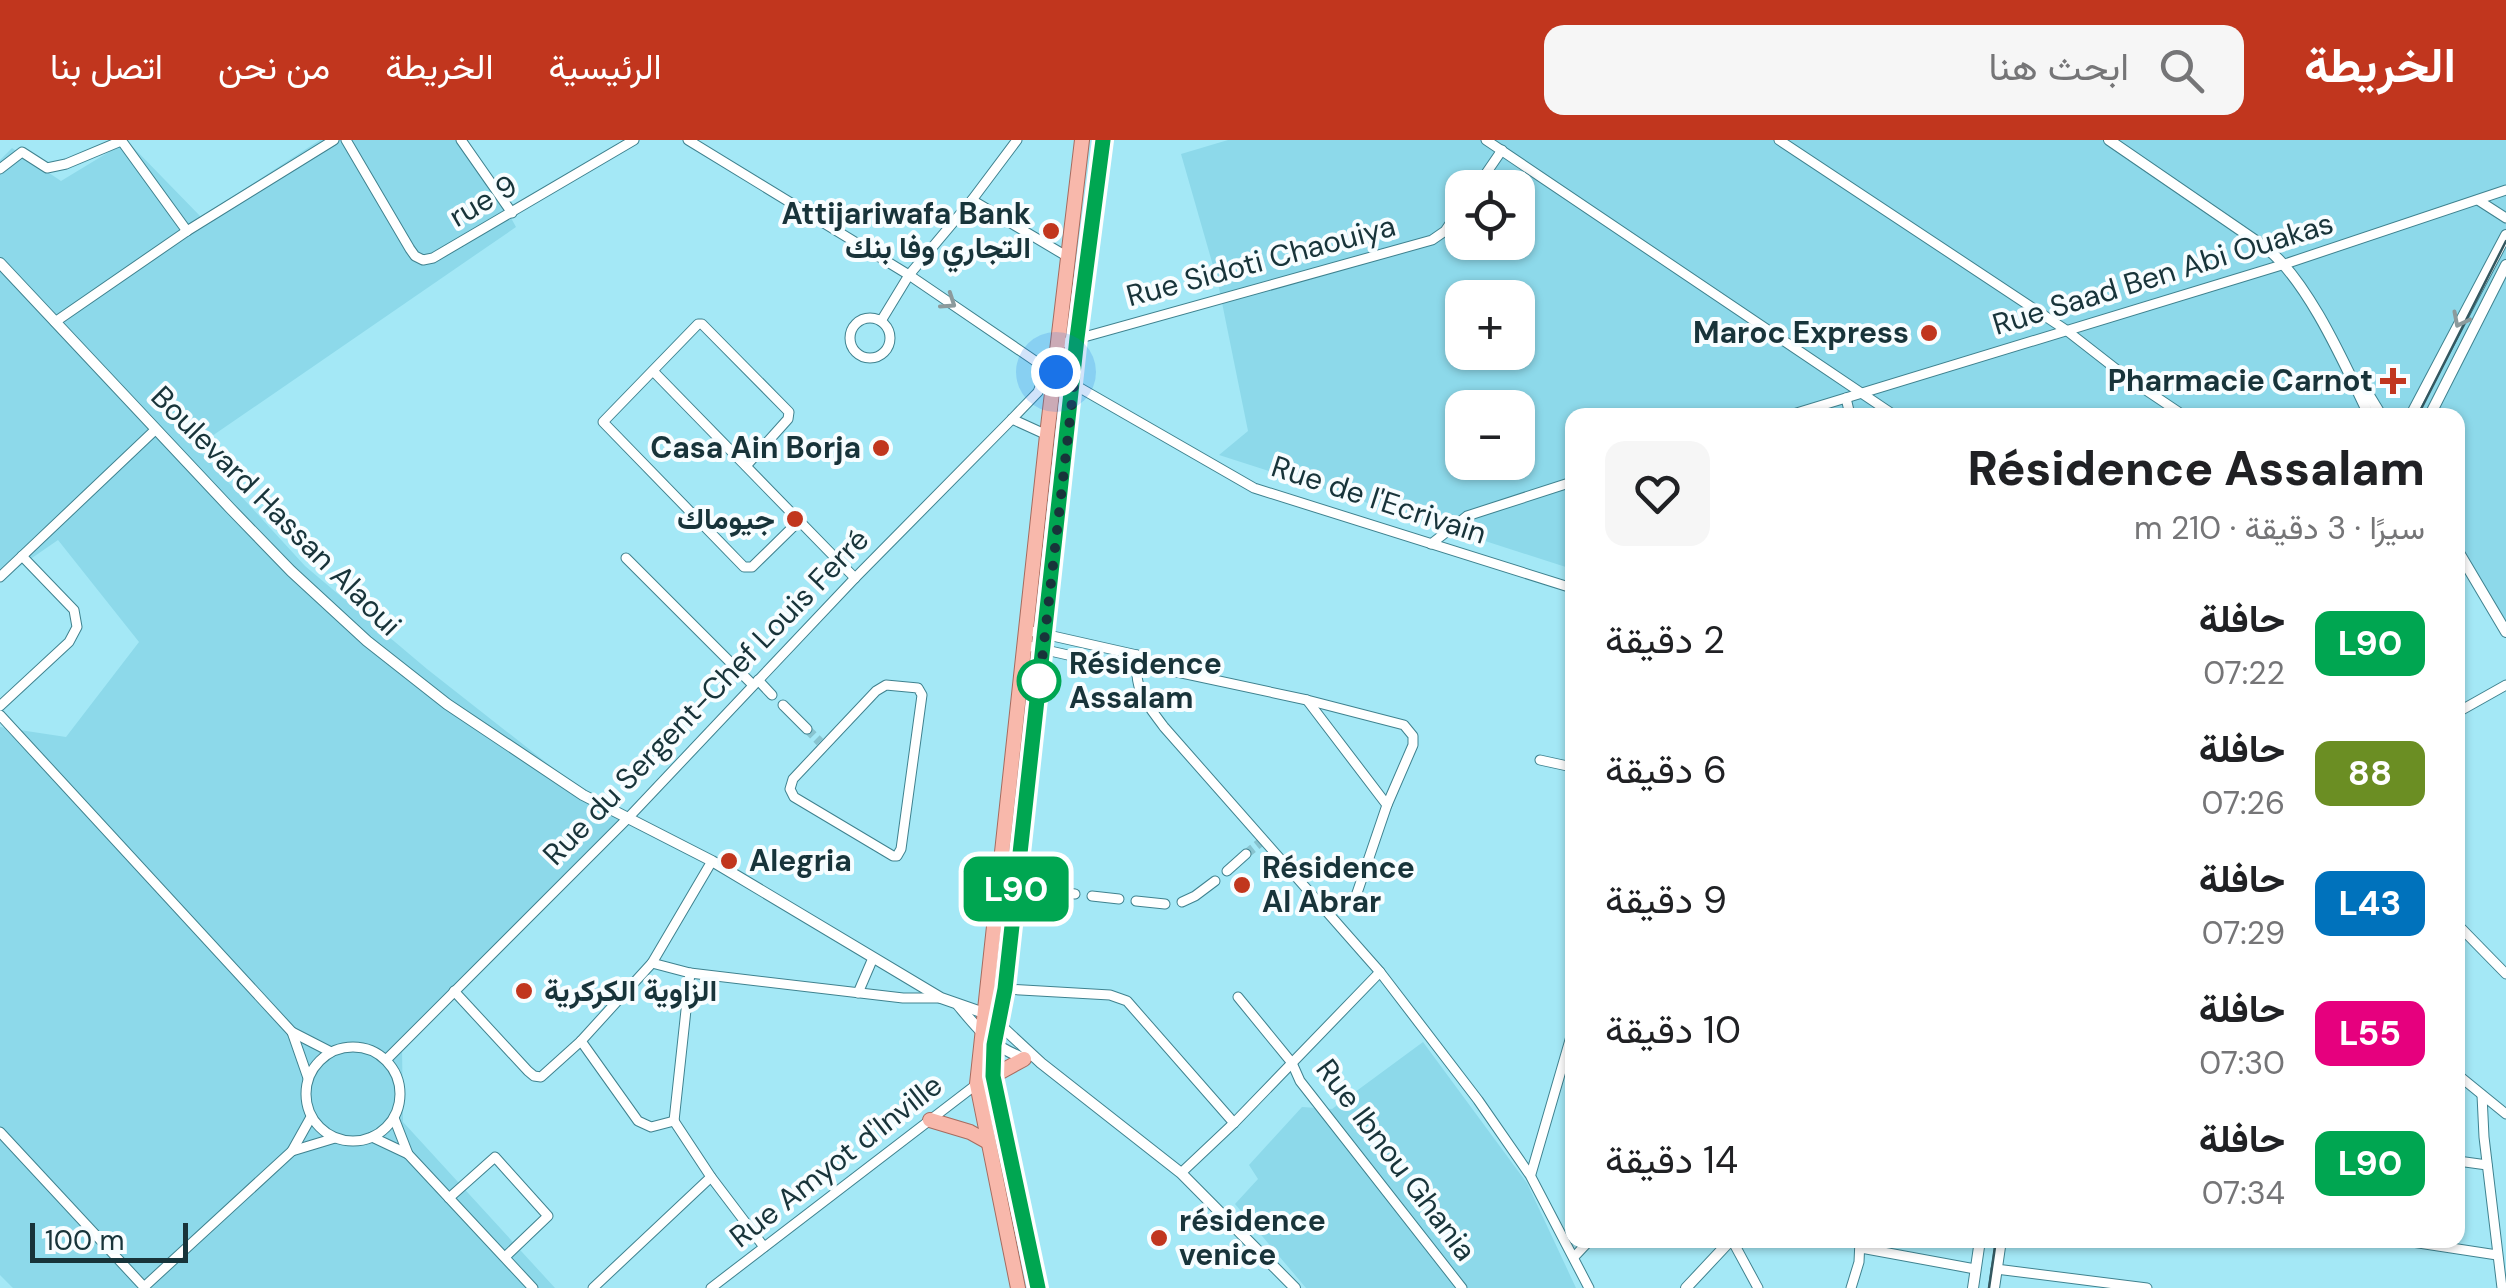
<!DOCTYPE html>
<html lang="ar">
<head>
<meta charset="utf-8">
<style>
	:root { --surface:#fff; --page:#f6f6f6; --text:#202124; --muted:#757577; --accent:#c1361e }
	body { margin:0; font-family:"DM Sans",Vazirmatn,sans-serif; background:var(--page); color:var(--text); direction:rtl; height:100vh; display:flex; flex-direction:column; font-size:38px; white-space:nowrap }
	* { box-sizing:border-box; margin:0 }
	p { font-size:32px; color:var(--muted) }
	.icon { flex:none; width:55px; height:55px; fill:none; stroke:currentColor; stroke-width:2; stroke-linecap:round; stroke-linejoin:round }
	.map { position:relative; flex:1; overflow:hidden; direction:ltr }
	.panel { position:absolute; left:1565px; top:268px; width:900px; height:840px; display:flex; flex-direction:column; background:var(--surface); border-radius:20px; box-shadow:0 2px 8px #0004; direction:rtl }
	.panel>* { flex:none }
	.badge { padding:0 20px; border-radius:15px; font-size:35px; line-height:65px }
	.tools { position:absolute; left:1445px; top:30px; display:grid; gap:20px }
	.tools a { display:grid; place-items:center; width:90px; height:90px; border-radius:20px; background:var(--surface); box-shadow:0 2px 8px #0004; font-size:50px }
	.scale { position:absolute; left:30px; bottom:25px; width:158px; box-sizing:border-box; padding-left:10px; border:5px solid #18343a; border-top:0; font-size:28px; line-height:35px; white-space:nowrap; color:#18343a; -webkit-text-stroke:8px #f7fdff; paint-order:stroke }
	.you { position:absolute; width:50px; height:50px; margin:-25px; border:8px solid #fff; border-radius:50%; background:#1a73e8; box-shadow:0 0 0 15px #1a73e833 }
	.map>.badge { position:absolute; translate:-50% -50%; box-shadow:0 0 0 5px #fff }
	.round { display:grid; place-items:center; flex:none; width:105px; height:105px; border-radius:20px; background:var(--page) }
	.overview { display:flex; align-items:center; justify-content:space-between; height:170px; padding:0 40px }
	h1 { font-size:48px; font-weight:800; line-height:75px }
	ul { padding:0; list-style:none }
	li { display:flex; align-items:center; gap:30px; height:130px; padding:0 40px }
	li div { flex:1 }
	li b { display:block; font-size:38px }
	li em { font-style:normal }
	li .badge { min-width:110px; font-weight:700; text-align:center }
	header { display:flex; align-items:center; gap:60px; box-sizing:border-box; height:140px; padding:0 50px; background:var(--accent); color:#fff }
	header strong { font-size:48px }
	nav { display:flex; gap:55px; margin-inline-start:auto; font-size:35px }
	.search { width:700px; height:90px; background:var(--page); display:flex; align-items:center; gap:25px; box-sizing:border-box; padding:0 35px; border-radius:20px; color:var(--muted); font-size:38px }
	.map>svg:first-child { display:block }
</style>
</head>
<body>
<header>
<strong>الخريطة</strong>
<div class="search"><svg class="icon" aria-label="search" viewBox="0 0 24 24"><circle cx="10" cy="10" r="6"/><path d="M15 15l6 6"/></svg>ابحث هنا</div>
<nav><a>الرئيسية</a><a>الخريطة</a><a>من نحن</a><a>اتصل بنا</a></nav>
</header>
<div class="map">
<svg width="2506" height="1148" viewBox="0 0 2506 1148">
	<rect width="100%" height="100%" fill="#a4e8f6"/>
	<g fill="#8dd9ea" fill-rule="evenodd">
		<polygon points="320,0 468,0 516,87 196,307 305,426 427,529 627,686 402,906 403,982 555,1148 13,1148 0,1135 0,587 66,597 139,502 58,400 0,440 0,20 12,8 61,41 127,1 201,77"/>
		<path d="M 1228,0 L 2506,0 L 2506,485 L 2458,409 L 2458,275 L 1572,275 L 1572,429 L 1219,315 L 1248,291 L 1218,143 L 1181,14 ZM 1462,48 L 1518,48 L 1518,102 L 1462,102 ZM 1462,158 L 1518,158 L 1518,212 L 1462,212 ZM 1462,268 L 1518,268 L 1518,322 L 1462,322 Z"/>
		<polygon points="1423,902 1527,1043 1576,1148 1306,1148 1235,1064 1258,1039 1249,1025 1302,967 1332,969"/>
	</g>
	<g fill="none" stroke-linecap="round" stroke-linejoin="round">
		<g stroke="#88c4d0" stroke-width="9" stroke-dasharray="9 4.5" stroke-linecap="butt">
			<polyline points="807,589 820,602"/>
			<polyline points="1246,714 1261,702"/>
			<polyline points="1027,749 1049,751"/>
		</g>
		<g stroke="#3f828f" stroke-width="11">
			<g id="minor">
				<polyline points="121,0 187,91"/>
				<polyline points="346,0 410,109 415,116 423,120 433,118 634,0"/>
				<polyline points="461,0 512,73"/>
				<polyline points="688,0 909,135 1047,229"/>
				<polyline points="1486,0 1894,275"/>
				<polyline points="1779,0 2066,190 2125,236 2183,275"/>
				<polyline points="0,29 22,12 47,28 66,24 121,1"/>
				<polyline points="1476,48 1502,10"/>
				<polyline points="972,60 1068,117"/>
				<polyline points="2478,60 2506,78"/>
				<circle cx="870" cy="198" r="20"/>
				<polyline points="881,181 909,135 972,60 1017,0"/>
				<polyline points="55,182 187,91 334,0"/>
				<polyline points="1059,204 1432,100 1445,91 1462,66"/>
				<polyline points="653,231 855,438"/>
				<polyline points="1846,258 1850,275"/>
				<polyline points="1790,275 2285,124 2506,50"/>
				<polyline points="1012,279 1047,295"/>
				<polyline points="746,326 788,279 789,272 702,184 698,184 603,282 744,427 752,427 799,381"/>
				<polyline points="1431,404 1467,376 1572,342"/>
				<polyline points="626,418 753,545"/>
				<polyline points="0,437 155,290"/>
				<polyline points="1026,490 1137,515 1149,526 1307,560 1404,585 1413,596 1413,605 1387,665 1356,756"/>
				<polyline points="1024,505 1138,531"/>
				<path d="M 1137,515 C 1134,551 1144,560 1164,587 L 1380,832 L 1478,960 L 1530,1035 L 1589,1148"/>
				<polyline points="758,540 772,555"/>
				<polygon points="886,545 918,548 922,555 901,709 897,716 893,716 794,657 790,649 793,639 876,551"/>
				<polyline points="1307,560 1387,665"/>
				<polyline points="783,565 807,589"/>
				<polyline points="0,566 69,502 77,487 74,470 22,416"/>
				<polyline points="2458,572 2506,545"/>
				<polyline points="0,575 292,892 331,912"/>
				<polyline points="1540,620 1572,627"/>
				<polyline points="1227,731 1246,714"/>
				<polyline points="1049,751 1075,754"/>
				<polyline points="1092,756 1119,759"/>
				<polyline points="1136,761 1165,764"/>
				<polyline points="1182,762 1195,756 1215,741"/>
				<polyline points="2458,785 2506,834"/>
				<polyline points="652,823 690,833 903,858 941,858"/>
				<polyline points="1005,849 1110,855 1127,861 1234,983"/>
				<polyline points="454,851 528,931 534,936 541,937 581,901 652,823 712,721"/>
				<polyline points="858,853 873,818"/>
				<polyline points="1238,857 1292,923 1300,941 1462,1148"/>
				<polyline points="292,892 308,938"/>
				<polyline points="581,901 638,981 651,987 674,981"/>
				<circle cx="353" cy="954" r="47"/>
				<polyline points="386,920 629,677 855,438 1012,279 1038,252 1047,229 1254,348 1572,448"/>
				<polyline points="2458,935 2506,974"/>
				<polyline points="2482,955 2484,997 2502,1148"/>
				<polyline points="394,978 408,1014 533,1148"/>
				<polyline points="674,981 711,1037 764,1107"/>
				<polyline points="674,981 690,833"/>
				<polyline points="0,992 145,1148"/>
				<polyline points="372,997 408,1014"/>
				<polyline points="292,1011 335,998"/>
				<polyline points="2458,1021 2487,1025"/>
				<polyline points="1181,1033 1234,983 1380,832"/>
				<polyline points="1531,1034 1572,893"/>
				<polyline points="449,1058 495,1017 548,1076 505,1117"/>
				<polyline points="1732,1100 1758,1148"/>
				<polyline points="2399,1100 2497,1115"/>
				<polyline points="1861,1108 1975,1129"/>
				<polyline points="1574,1117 1590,1100"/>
				<polyline points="1996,1129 2147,1148"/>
				<polyline points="144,1147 292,1011 311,977"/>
				<polyline points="593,1148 711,1037"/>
				<polyline points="711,1148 977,944"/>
				<polyline points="1851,1148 1859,1122 1860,1100"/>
			</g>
		</g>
		<g stroke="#3f828f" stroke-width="12">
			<g id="tertiary">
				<path d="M 2109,0 L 2265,107 C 2308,140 2345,225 2369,275"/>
				<polyline points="0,123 230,368 291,431 367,501 447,564 583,655 712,721 941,858 984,873 998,883 1041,923 1181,1033 1295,1148"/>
				<polyline points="2355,242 2367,252 2381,275"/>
				<polyline points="2411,275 2506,95"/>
				<polyline points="2430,275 2506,125"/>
				<polyline points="2458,411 2506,492"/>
				<path d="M 958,865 C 983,895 989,904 1025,919"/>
				<polyline points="1686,1148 1731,1100"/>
				<polyline points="1973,1148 1980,1100"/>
				<polyline points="1994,1148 2001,1100"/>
			</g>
		</g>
		<g stroke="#a66b5f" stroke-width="16">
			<g id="primary">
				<polyline points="993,936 1024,919"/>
				<polyline points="930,980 970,992 988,1002"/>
				<polyline points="1018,1148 977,944 1047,295 1082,0"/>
				<polyline points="1038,1148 993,936 994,905 1005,849 1074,244 1077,197 1103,0"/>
			</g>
		</g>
		<use href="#minor" stroke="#fff" stroke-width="9"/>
		<use href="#tertiary" stroke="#fff" stroke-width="10"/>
		<use href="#primary" stroke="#f8b8ab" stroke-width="14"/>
		<g stroke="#345860" stroke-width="2.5">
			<polyline points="2418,275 2506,101"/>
			<polyline points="1989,1148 1996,1100"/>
		</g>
	</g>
	<defs><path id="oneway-chevron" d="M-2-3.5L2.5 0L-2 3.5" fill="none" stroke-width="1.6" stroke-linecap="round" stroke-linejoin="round" transform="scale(2.5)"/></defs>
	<g stroke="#8c9a9c">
		<use href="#oneway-chevron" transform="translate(949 162) rotate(34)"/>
		<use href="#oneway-chevron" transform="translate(2460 180) rotate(117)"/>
	</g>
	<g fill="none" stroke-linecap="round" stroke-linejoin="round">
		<g stroke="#fff" stroke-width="22">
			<polyline id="line" points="1038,1148 993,936 994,905 1005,849 1077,198 1103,0"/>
		</g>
		<use href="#line" stroke="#00a651" stroke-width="15"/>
		<polyline stroke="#18343a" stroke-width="10" stroke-dasharray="0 18" points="1039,541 1039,546 1074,244 1056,232"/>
	</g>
	<g fill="#c1361e" stroke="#f7fdff" stroke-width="4">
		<circle cx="1051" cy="91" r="10"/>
		<circle cx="1929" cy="193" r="10"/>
		<path d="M2388 226h10v10h10v10h-10v10h-10v-10h-10v-10h10z"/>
		<circle cx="881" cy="308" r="10"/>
		<circle cx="795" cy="379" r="10"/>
		<circle cx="729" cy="721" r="10"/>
		<circle cx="1242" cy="745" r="10"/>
		<circle cx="524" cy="851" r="10"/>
		<circle cx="1159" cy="1098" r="10"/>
	</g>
	<circle fill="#fff" stroke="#00a651" stroke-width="5" cx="1039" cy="541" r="20"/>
	<g text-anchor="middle" stroke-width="8" stroke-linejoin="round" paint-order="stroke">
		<g font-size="30" fill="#18343a" stroke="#f7fdff">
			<text transform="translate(483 61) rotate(-30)" y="10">rue 9</text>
			<text transform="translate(1261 121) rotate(-15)" y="10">Rue Sidoti Chaouiya</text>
			<text transform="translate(2163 134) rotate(-17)" y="10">Rue Saad Ben Abi Ouakas</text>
			<text transform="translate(1379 360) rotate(18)" y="10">Rue de l'Ecrivain</text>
			<text transform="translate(276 371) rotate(45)" y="10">Boulevard Hassan Alaoui</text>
			<text transform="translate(706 557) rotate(-46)" y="10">Rue du Sergent-Chef Louis Ferré</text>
			<text transform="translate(1396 1020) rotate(53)" y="10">Rue Ibnou Ghania</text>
			<text transform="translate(836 1021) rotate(-38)" y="10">Rue Amyot d'Inville</text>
		</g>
		<g font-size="30" font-weight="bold" fill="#18343a" stroke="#f7fdff" text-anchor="end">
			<text x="1031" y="84">Attijariwafa Bank<tspan x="1031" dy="34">التجاري وفا بنك</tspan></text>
			<text x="1909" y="203">Maroc Express</text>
			<text x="2373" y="251">Pharmacie Carnot</text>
			<text x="861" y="318">Casa Ain Borja</text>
			<text x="775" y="389">جيوماك</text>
			<text x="749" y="731" text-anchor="start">Alegria</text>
			<text x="1262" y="738" text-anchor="start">Résidence<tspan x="1262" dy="34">Al Abrar</tspan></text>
			<text x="544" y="861" text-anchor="start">الزاوية الكركرية</text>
			<text x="1179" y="1091" text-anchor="start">résidence<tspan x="1179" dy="34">venice</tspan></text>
		</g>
		<g font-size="30" font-weight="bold" fill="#18343a" stroke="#f7fdff" text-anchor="start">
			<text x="1069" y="534">Résidence<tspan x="1069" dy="34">Assalam</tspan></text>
		</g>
	</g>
</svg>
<div class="tools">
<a><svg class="icon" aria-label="locate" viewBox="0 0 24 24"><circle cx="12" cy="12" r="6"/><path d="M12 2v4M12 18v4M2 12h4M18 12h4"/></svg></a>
<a>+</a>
<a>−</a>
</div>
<div class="scale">100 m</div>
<div class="you" style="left:1056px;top:232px"></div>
<b class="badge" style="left:1016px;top:749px;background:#00a651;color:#fff">L90</b>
<section class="panel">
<div class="overview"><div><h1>Résidence Assalam</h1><p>سيرًا · 3 دقيقة · 210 m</p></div><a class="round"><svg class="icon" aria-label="heart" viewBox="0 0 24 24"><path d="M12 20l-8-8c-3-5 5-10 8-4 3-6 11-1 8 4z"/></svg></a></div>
<ul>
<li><span class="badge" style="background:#00a651;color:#fff">L90</span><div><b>حافلة</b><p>07:22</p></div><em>2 دقيقة</em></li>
<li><span class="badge" style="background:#6b8e23;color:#fff">88</span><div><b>حافلة</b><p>07:26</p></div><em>6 دقيقة</em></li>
<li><span class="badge" style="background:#0072bc;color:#fff">L43</span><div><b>حافلة</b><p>07:29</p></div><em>9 دقيقة</em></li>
<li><span class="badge" style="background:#e6007e;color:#fff">L55</span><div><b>حافلة</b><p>07:30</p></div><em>10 دقيقة</em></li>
<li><span class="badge" style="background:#00a651;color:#fff">L90</span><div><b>حافلة</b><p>07:34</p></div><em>14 دقيقة</em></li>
</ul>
</section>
</div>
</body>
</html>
